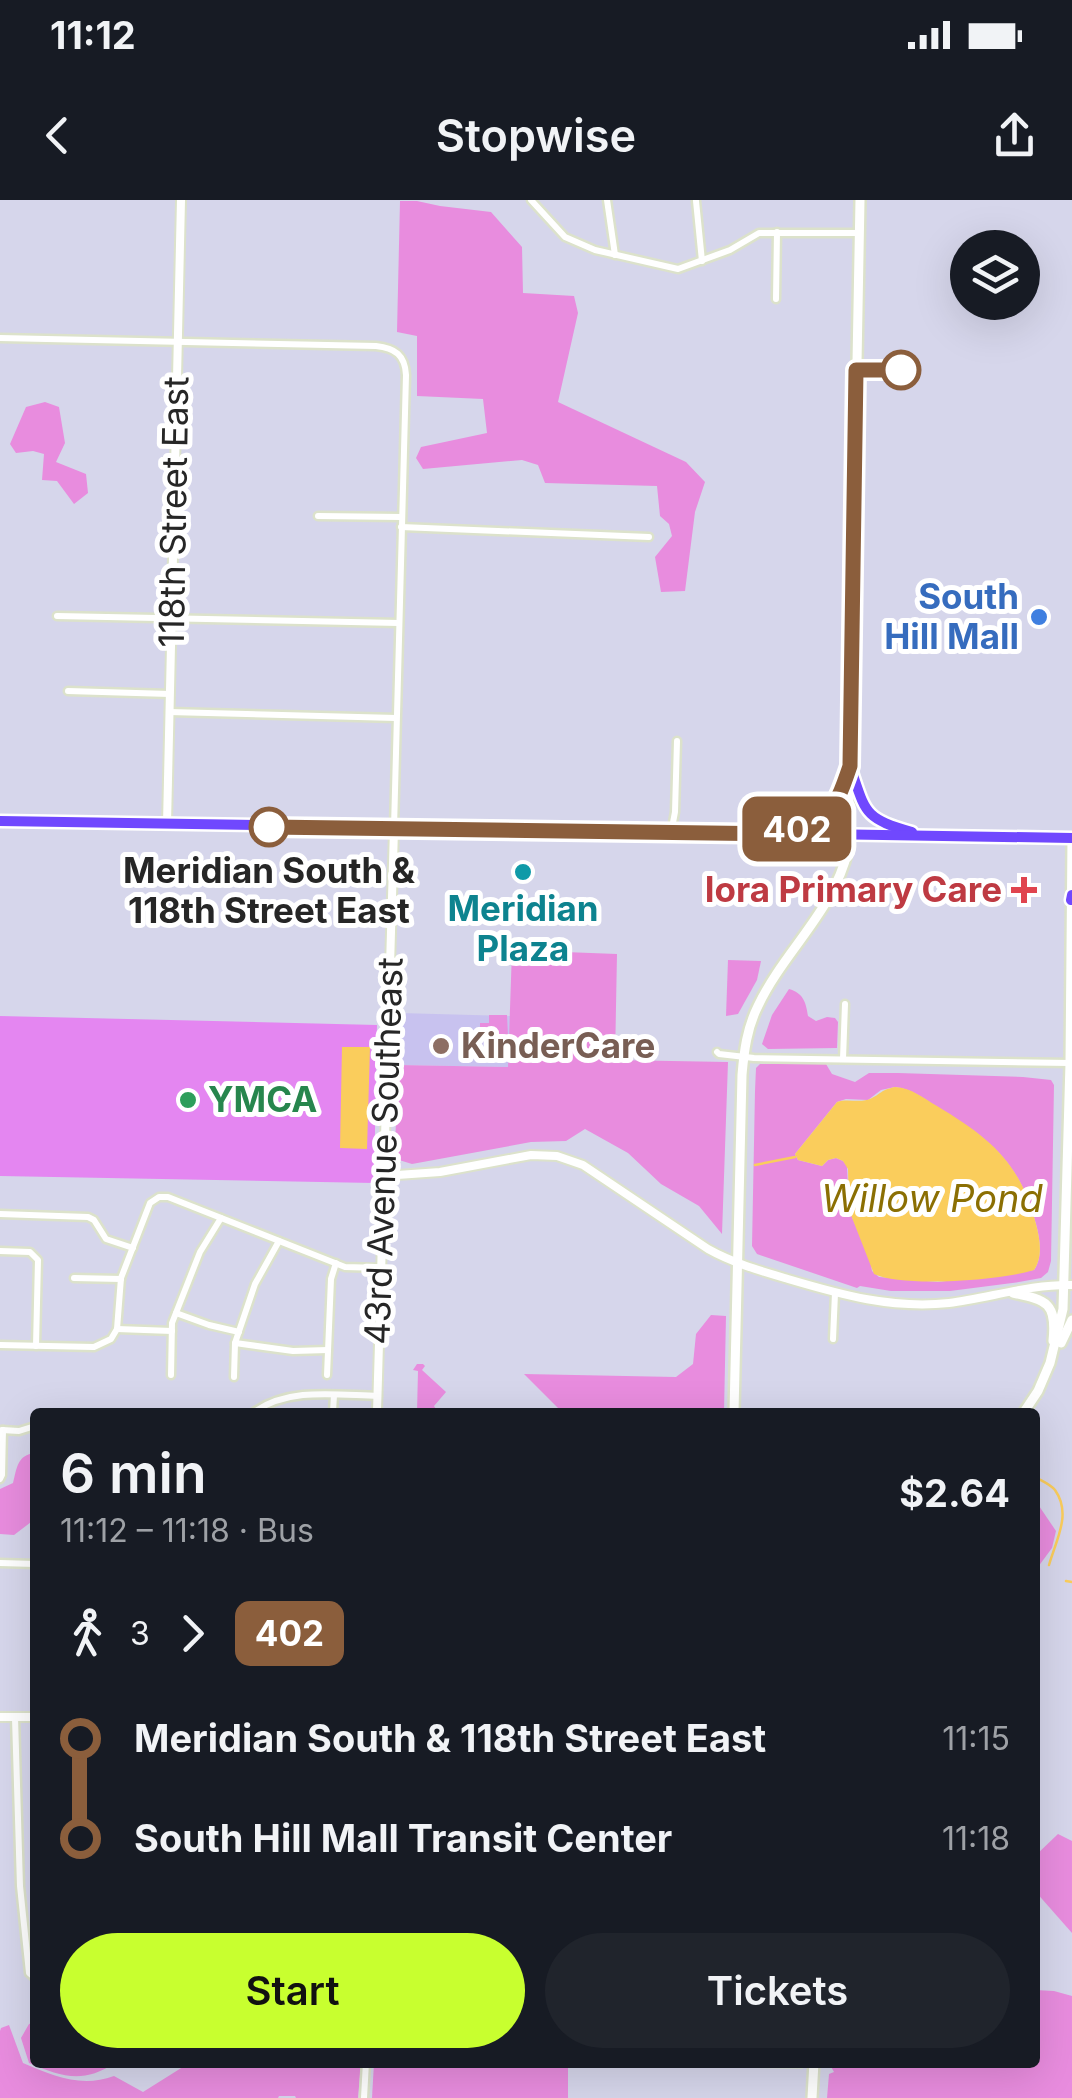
<!DOCTYPE html>
<html lang="en">
<head>
<meta charset="utf-8">
<style>
	:root { --surface:#171b24; --page:#20242c; --text:#f1f3f6; --muted:#9ea1a6; --accent:#c8ff2f }
	body { margin:0; font-family:Inter,sans-serif; background:var(--page); color:var(--text); height:100vh; display:flex; flex-direction:column; font-size:38px; white-space:nowrap }
	* { box-sizing:border-box; margin:0 }
	p { font-size:32px; color:var(--muted) }
	.icon { flex:none; width:55px; height:55px; fill:none; stroke:currentColor; stroke-width:2; stroke-linecap:round; stroke-linejoin:round }
	.map { position:relative; flex:1; overflow:hidden }
	.details { position:absolute; left:30px; top:1208px; width:1010px; height:660px; display:flex; flex-direction:column; background:var(--surface); border-radius:10px; box-shadow:0 10px 40px #0002 }
	.details>* { flex:none }
	.badge { padding:0 20px; border-radius:15px; font-size:35px; line-height:65px }
	.controls { position:absolute; left:950px; top:30px; display:grid; gap:20px }
	.controls a { display:grid; place-items:center; width:90px; height:90px; border-radius:50%; background:var(--surface); box-shadow:0 10px 40px #0002; font-size:50px }
	.map>.badge { position:absolute; translate:-50% -50%; box-shadow:0 0 0 5px #fff }
	.legs { display:flex; align-items:center; gap:15px; height:110px; padding:0 30px; font-size:32px }
	.legs p { margin-inline-start:auto }
	.headline { display:flex; align-items:center; justify-content:space-between; height:170px; padding:0 30px }
	h1 { font-size:55px; font-weight:600; line-height:75px }
	.primary-button { display:flex; gap:20px; margin-top:auto; padding:20px 30px }
	.primary-button a { flex:1; height:115px; border-radius:60px; background:var(--accent); color:#111; font-size:40px; font-weight:600; line-height:115px; text-align:center }
	.primary-button a+a { background:var(--page); color:var(--text) }
	ul { padding:0 30px; list-style:none }
	li { display:flex; align-items:center; gap:35px; height:100px; font-size:38px }
	li i { display:grid; place-items:center; width:15px; height:100%; margin:0 12px; background:currentColor }
	li i::after { content:''; width:25px; height:25px; margin:-12px; border:8px solid; border-radius:50%; background:var(--surface) }
	li p { margin-inline-start:auto }
	li:first-child i { background:linear-gradient(#0000 50%,currentColor 0) }
	li:last-child i { background:linear-gradient(currentColor 50%,#0000 0) }
	.status { display:flex; justify-content:space-between; align-items:center; height:70px; padding:0 50px; background:var(--surface); direction:ltr }
	.status svg { height:28px; fill:currentColor }
	header { display:flex; justify-content:space-between; align-items:center; height:130px; padding:0 30px; background:var(--surface); font-size:45px; font-weight:600 }
	.map>svg:first-child { display:block }
</style>
</head>
<body>
<div class="status"><b>11:12</b><svg viewBox="0 0 49 12"><path d="M0 12V9h3v3zM5 12V6h3v6zM10 12V3h3v9zM15 12V0h3v12zM26 1h20v11H26zM47 4h2v5h-2z"/></svg></div>
<header><svg class="icon" aria-label="back" viewBox="0 0 24 24"><path d="M15 5l-7 7 7 7"/></svg>Stopwise<svg class="icon" aria-label="share" viewBox="0 0 24 24"><path d="M12 15V3M7 8l5-5 5 5M5 13v7h14v-7"/></svg></header>
<div class="map">
<svg width="1072" height="1898" viewBox="0 0 1072 1898">
	<rect width="100%" height="100%" fill="#d6d6eb"/>
	<polygon fill="#dae2d8" points="803,1862 803,1869 454,1863"/>
	<polygon fill="#c8c2ef" points="399,813 510,816 509,867 398,865"/>
	<g fill="#e88cde" fill-rule="evenodd">
		<polygon points="400,1 417,1 440,6 491,12 522,47 523,93 574,96 578,113 558,202 686,262 705,282 695,312 685,391 661,392 655,357 672,336 669,324 660,316 657,286 545,283 538,265 522,260 423,269 416,258 421,247 487,233 483,199 417,196 417,136 397,132"/>
		<polygon points="45,202 59,207 65,243 56,262 86,274 88,293 74,304 57,281 42,280 44,254 33,251 16,253 10,244 26,207"/>
		<polygon points="512,750 617,754 615,860 728,862 722,1034 699,1006 661,984 628,953 585,929 566,941 531,942 412,964 399,960 395,948 398,865 508,867"/>
		<polygon points="728,760 761,761 757,780 738,814 726,816"/>
		<path d="M 789,789 C 803,793 806,802 808,816 L 816,821 L 827,817 L 835,818 L 838,822 L 837,848 L 768,849 L 762,844 L 772,815 Z"/>
		<polygon points="489,815 507,815 508,836 502,836 502,852 486,852 486,835 480,835 480,823 489,823"/>
		<path d="M 760,864 L 826,864 L 832,874 L 855,882 L 869,873 L 898,873 L 1023,877 L 1051,880 L 1054,885 L 1051,1061 L 1048,1072 L 1041,1078 L 1019,1082 L 950,1091 L 891,1091 L 860,1086 L 857,1088 L 757,1054 L 752,1046 L 755,891 L 756,868 ZM 895,887 C 912,889 923,898 937,907 C 990,939 1019,961 1036,1024 C 1040,1039 1043,1057 1034,1070 L 938,1082 L 879,1077 L 872,1071 L 870,1059 L 849,1010 L 847,966 L 843,961 L 836,958 L 828,960 L 822,966 L 798,960 L 795,954 L 837,902 L 846,899 L 868,900 L 881,890 Z"/>
		<polygon points="711,1115 726,1116 724,1212 562,1212 524,1174 676,1177 693,1164 696,1134"/>
		<polygon points="417,1164 423,1164 425,1166 422,1170 446,1192 434,1206 437,1211 436,1212 417,1212 418,1171 413,1170"/>
		<path d="M 35,1253 L 35,1319 L 14,1335 L 0,1334 L 0,1289 L 13,1283 C 17,1268 17,1255 35,1253 Z"/>
		<polygon points="1035,1300 1056,1331 1052,1348 1035,1371"/>
		<polygon points="1058,1634 1072,1641 1072,1733 1035,1691 1035,1656"/>
		<polygon points="1035,1790 1054,1791 1072,1796 1072,1898 827,1898 829,1874 834,1872 829,1863 1035,1862"/>
		<path d="M 35,1822 L 35,1862 L 115,1863 C 83,1884 62,1877 29,1863 L 21,1838 L 29,1824 Z"/>
		<path d="M 9,1825 L 23,1863 C 54,1876 81,1888 114,1876 L 143,1892 L 186,1865 L 217,1867 L 233,1862 L 361,1863 L 358,1898 L 296,1898 L 295,1896 L 279,1896 L 278,1898 L 0,1898 L 0,1831 L 1,1828 Z"/>
		<polygon points="565,1863 568,1865 568,1898 372,1898 374,1863"/>
	</g>
	<polygon fill="#e486f1" points="0,816 377,825 374,983 0,976"/>
	<g fill="#facd5c">
		<polygon points="342,847 370,847 367,949 340,948"/>
		<path d="M 895,887 C 912,888 923,898 937,906 C 990,938 1020,962 1036,1024 C 1040,1039 1043,1057 1034,1070 C 1003,1080 903,1088 874,1074 L 849,1010 L 848,969 L 843,961 L 836,958 L 828,960 L 822,966 L 798,960 L 795,954 L 837,902 C 848,898 861,904 872,898 C 882,893 881,890 895,887 Z"/>
	</g>
	<g fill="none" stroke-linecap="round" stroke-linejoin="round">
		<g stroke="#facd5c" stroke-width="2.5">
			<polyline points="755,965 795,957"/>
			<path d="M 1035,1277 C 1042,1281 1050,1284 1055,1290 C 1072,1314 1056,1340 1049,1365"/>
			<polyline points="1066,1381 1072,1382"/>
		</g>
		<g stroke="#dce2cb" stroke-width="11">
			<g id="minor">
				<polyline points="531,0 565,37 595,50 678,69 730,50 759,33 859,33"/>
				<polyline points="607,0 615,55"/>
				<polyline points="696,1 702,61"/>
				<polyline points="776,99 777,32"/>
				<path d="M 0,138 L 376,146 C 395,148 405,155 406,175 L 394,628"/>
				<polyline points="318,316 401,317"/>
				<polyline points="401,327 649,337"/>
				<polyline points="57,416 399,423"/>
				<polyline points="68,491 170,494"/>
				<polyline points="169,512 396,518"/>
				<polyline points="671,633 675,612 677,541"/>
				<polyline points="717,852 719,854 754,858 1070,863"/>
				<polyline points="843,859 845,804"/>
				<polyline points="0,1014 88,1017 94,1020 106,1039 133,1048"/>
				<polyline points="0,1051 30,1052 38,1060 36,1146"/>
				<polyline points="74,1078 121,1079"/>
				<polyline points="176,1113 209,1125 239,1132"/>
				<polyline points="117,1129 172,1131"/>
				<polyline points="833,1139 835,1093"/>
				<polyline points="235,1143 293,1151 328,1150"/>
				<polyline points="0,1145 94,1147 111,1139 117,1129 121,1078 150,1003 159,997 168,997 345,1067 381,1068"/>
				<polyline points="171,1175 172,1123 200,1052 221,1018"/>
				<polyline points="327,1175 331,1079 336,1063"/>
				<polyline points="234,1177 235,1143 255,1084 279,1041"/>
				<path d="M 254,1212 C 290,1187 336,1195 378,1196"/>
				<polyline points="333,1212 334,1195"/>
				<polyline points="2,1230 19,1231 35,1226"/>
				<polyline points="0,1279 2,1275 3,1230"/>
				<polyline points="0,1363 35,1364"/>
				<polyline points="15,1517 20,1686 29,1773 35,1778"/>
				<polyline points="364,1898 366,1862"/>
			</g>
		</g>
		<g stroke="#dce2cb" stroke-width="12">
			<g id="tertiary">
				<polyline points="167,624 181,0"/>
				<path d="M 383,976 L 440,972 L 531,955 L 557,956 L 583,965 L 708,1049 C 733,1063 761,1071 788,1079 C 842,1095 892,1109 949,1103 C 989,1098 1031,1084 1072,1085"/>
				<polyline points="377,1212 394,629"/>
				<polyline points="0,1517 35,1517"/>
			</g>
		</g>
		<g stroke="#dce2cb" stroke-width="14">
			<g id="secondary">
				<path d="M 1013,1093 C 1047,1100 1057,1103 1053,1141"/>
				<polyline points="1061,1143 1072,1120"/>
				<path d="M 734,1212 L 742,875 C 744,851 747,828 758,806 C 784,751 834,711 848,650 L 860,0"/>
				<polyline points="1024,1212 1038,1191 1050,1163 1063,1109 1070,863 1072,638"/>
				<polyline points="812,1898 814,1862"/>
			</g>
		</g>
		<g stroke="#fff" stroke-width="15">
			<g id="primary">
				<path d="M 850,566 C 866,613 863,618 912,632"/>
				<polyline points="0,621 1072,638"/>
				<path d="M 791,630 C 832,621 837,604 849,567"/>
				<polyline points="1071,700 1072,695"/>
			</g>
		</g>
		<use href="#minor" stroke="#fff" stroke-width="6"/>
		<use href="#tertiary" stroke="#fff" stroke-width="8"/>
		<use href="#secondary" stroke="#fff" stroke-width="9"/>
		<use href="#primary" stroke="#7048fe" stroke-width="10"/>
	</g>
	<g fill="none" stroke-linecap="round" stroke-linejoin="round">
		<g stroke="#fff" stroke-width="22">
			<path id="line-1" d="M 269,627 L 774,634 C 827,623 833,617 850,566 L 856,170 L 901,170"/>
		</g>
		<use href="#line-1" stroke="#8b5e3c" stroke-width="15"/>
	</g>
	<g fill="#fff" stroke="#8b5e3c" stroke-width="5">
		<circle cx="901" cy="170" r="18"/>
		<circle cx="269" cy="627" r="18"/>
	</g>
	<circle fill="#3f7fe0" stroke="#fff" stroke-width="4" cx="1039" cy="417" r="10"/>
	<circle fill="#0f9aa8" stroke="#fff" stroke-width="4" cx="523" cy="672" r="10"/>
	<path fill="#e0444e" stroke="#fff" stroke-width="4" d="M1019 675h10v10h10v10h-10v10h-10v-10h-10v-10h10z"/>
	<circle fill="#8d6e63" stroke="#fff" stroke-width="4" cx="441" cy="846" r="10"/>
	<circle fill="#2e9e5b" stroke="#fff" stroke-width="4" cx="188" cy="900" r="10"/>
	<g text-anchor="middle" stroke-width="10" stroke-linejoin="round" paint-order="stroke">
		<g font-size="35" fill="#262626" stroke="#fff">
			<text transform="translate(174 312) rotate(-89)" y="12">118th Street East</text>
			<text transform="translate(384 951) rotate(-88)" y="12">43rd Avenue Southeast</text>
		</g>
		<g font-size="35" font-weight="bold" fill="#366cbe" stroke="#fff" text-anchor="end">
			<text x="1019" y="409">South<tspan x="1019" dy="40">Hill Mall</tspan></text>
		</g>
		<g font-size="35" font-weight="bold" fill="#262626" stroke="#fff">
			<text x="269" y="683">Meridian South &amp;<tspan x="269" dy="40">118th Street East</tspan></text>
		</g>
		<g font-size="35" font-weight="bold" fill="#be3a42" stroke="#fff" text-anchor="end">
			<text x="1002" y="702">Iora Primary Care</text>
		</g>
		<g font-size="35" font-weight="bold" fill="#0d838f" stroke="#fff">
			<text x="523" y="721">Meridian<tspan x="523" dy="40">Plaza</tspan></text>
		</g>
		<g font-size="35" font-weight="bold" fill="#785e54" stroke="#fff" text-anchor="start">
			<text x="461" y="858">KinderCare</text>
		</g>
		<g font-size="35" font-weight="bold" fill="#27864d" stroke="#fff" text-anchor="start">
			<text x="208" y="912">YMCA</text>
		</g>
		<g font-size="38" font-style="italic" fill="#8b6f03" stroke="#fff">
			<text x="932" y="1012">Willow Pond</text>
		</g>
	</g>
</svg>
<div class="controls">
<a><svg class="icon" aria-label="layers" viewBox="0 0 24 24"><path d="M12 4l9 5-9 5-9-5zM3 14l9 5 9-5"/></svg></a>
</div>
<b class="badge" style="left:797px;top:629px;background:#8b5e3c;color:#fff">402</b>
<section class="details">
<div class="headline"><div><h1>6 min</h1><p>11:12 – 11:18 · Bus</p></div><b>$2.64</b></div>
<div class="legs"><svg class="icon" aria-label="walk" viewBox="0 0 24 24"><circle cx="13" cy="4" r="2"/><path d="M13 8l-2 6 4 7M11 14l-3 7M7 12l3-4h3l4 4"/></svg>3<svg class="icon" aria-label="forward" viewBox="0 0 24 24"><path d="M9 5l7 7-7 7"/></svg><b class="badge" style="background:#8b5e3c;color:#fff">402</b></div>
<ul>
<li><i style="color:#8b5e3c"></i><b>Meridian South &amp; 118th Street East</b><p>11:15</p></li>
<li><i style="color:#8b5e3c"></i><b>South Hill Mall Transit Center</b><p>11:18</p></li>
</ul>
<div class="primary-button"><a>Start</a><a>Tickets</a></div>
</section>
</div>
</body>
</html>
